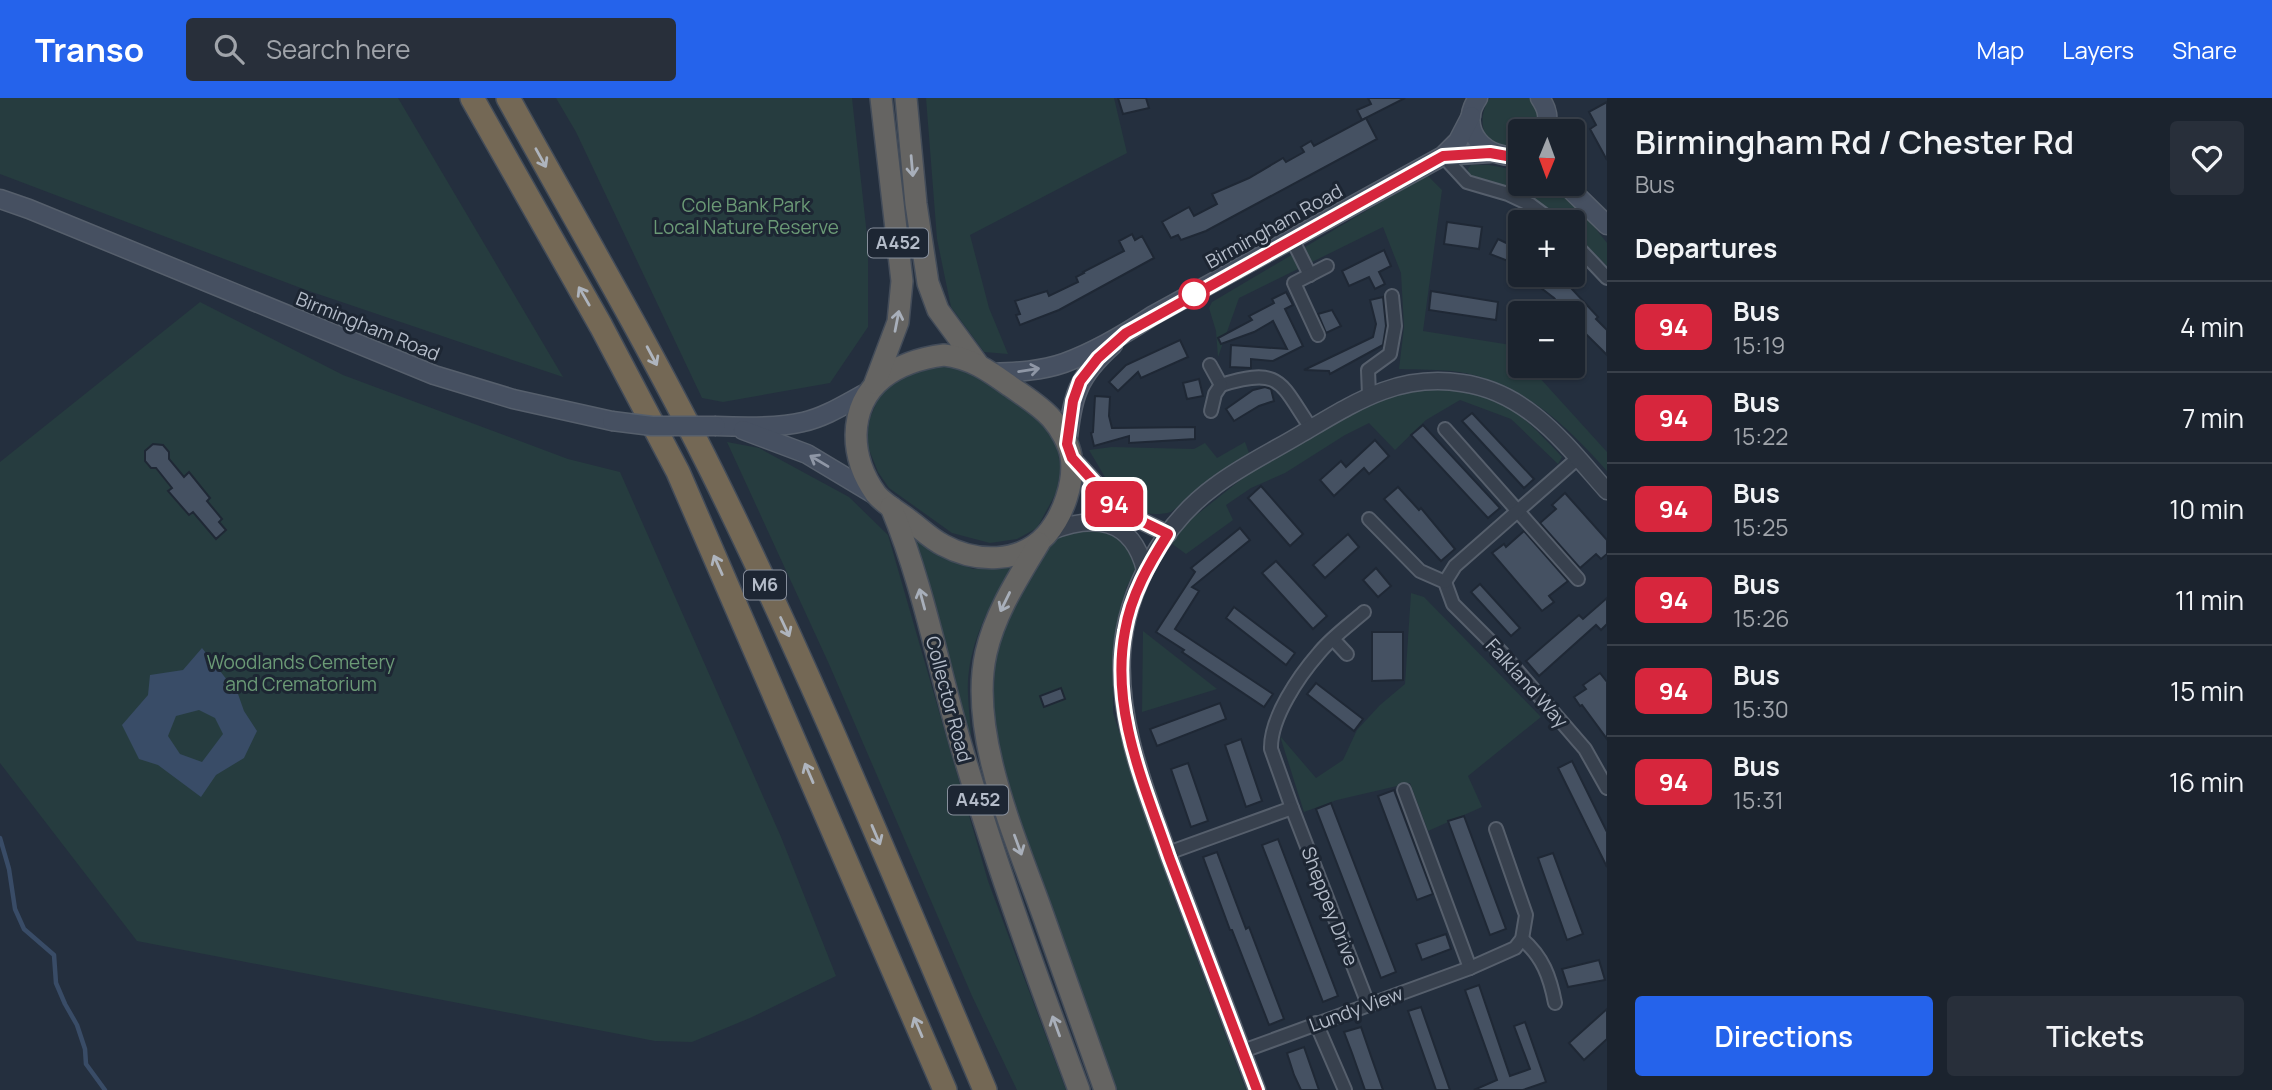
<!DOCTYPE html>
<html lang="en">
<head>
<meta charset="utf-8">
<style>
	:root { --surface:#1b232e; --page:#282f3a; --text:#f1f3f6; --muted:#a0a4aa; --line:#39404a; --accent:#2563eb }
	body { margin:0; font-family:Manrope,sans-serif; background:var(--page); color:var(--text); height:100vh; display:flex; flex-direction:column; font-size:26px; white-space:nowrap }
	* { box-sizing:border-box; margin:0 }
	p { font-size:23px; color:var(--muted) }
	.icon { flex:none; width:38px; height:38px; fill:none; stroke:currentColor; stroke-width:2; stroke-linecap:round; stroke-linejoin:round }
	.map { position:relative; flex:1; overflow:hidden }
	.panel { display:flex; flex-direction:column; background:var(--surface); width:665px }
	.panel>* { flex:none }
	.badge { padding:0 14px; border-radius:10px; font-size:24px; line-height:46px }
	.needle { width:46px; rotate:181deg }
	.buttons { position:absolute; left:1508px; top:21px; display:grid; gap:14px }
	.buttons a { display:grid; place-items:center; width:77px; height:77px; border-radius:7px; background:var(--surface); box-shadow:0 2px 5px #0004,0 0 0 2px var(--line); font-size:35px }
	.map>.badge { position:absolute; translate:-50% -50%; box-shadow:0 0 0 4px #fff }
	h2 { padding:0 28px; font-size:26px; line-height:63px }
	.round { display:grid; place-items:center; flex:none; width:74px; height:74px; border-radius:7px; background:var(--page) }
	.headline { display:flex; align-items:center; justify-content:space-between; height:119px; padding:0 28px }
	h1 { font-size:33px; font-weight:600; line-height:52px }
	.button { display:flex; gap:14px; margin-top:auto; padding:14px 28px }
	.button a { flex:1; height:80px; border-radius:7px; background:var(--accent); color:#fff; font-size:28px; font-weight:600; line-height:80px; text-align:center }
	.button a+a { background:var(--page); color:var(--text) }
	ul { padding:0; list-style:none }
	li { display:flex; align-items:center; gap:21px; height:91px; padding:0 28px; border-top:2px solid var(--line) }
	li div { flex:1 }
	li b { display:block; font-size:26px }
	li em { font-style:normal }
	li .badge { min-width:77px; font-weight:700; text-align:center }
	header { display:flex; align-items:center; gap:42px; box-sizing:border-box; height:98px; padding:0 35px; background:var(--accent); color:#fff }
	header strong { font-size:33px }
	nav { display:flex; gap:38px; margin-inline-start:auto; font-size:24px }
	.search { width:490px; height:63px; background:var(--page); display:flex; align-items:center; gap:18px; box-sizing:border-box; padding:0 24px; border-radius:7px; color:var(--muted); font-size:26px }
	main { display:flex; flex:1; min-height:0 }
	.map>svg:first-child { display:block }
</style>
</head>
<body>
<header>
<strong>Transo</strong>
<div class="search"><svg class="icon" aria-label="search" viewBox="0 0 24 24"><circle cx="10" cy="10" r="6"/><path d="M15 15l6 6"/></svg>Search here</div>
<nav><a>Map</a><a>Layers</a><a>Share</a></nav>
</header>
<main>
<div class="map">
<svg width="1607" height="992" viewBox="0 0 1607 992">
	<rect width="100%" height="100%" fill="#242f3e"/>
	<g fill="#263c3f">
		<polygon points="0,0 398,0 563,279 306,192 0,76"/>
		<polygon points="556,0 852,0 868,147 868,229 830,285 723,304 702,300 576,34"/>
		<polygon points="926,0 1114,0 1127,55 970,137 989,210 1008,256 984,254 951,209 937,141"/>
		<path d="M 1490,0 L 1532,0 L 1540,14 L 1538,33 L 1521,33 L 1521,49 C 1516,49 1509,51 1504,50 C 1479,45 1478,16 1490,0 Z"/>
		<path d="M 1471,67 L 1489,67 L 1521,73 L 1521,86 L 1554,86 L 1572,101 L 1607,145 L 1607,168 L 1573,134 L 1573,124 L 1563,124 C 1535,98 1504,91 1469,77 L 1468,71 Z"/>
		<path d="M 1427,77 L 1442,92 L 1423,233 L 1511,247 L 1521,258 L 1521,268 L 1529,268 L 1607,354 L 1607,373 C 1565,326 1523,285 1459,274 C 1439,271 1419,272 1399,271 L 1404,229 L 1401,175 L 1383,129 L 1239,200 L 1218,259 L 1216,233 L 1209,210 L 1212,204 Z"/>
		<polygon points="200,204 343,277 568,361 620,374 781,739 836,878 750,920 692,944 655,943 137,843 0,665 0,364"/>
		<polygon points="928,265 966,267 1040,321 1056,344 1061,371 1056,395 1037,430 1017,441 990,445 952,435 889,390 878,374 866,344 870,320 883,289"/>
		<path d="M 1422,290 C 1495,289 1514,308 1562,359 L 1558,366 L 1511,321 L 1460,302 L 1426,322 L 1395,352 L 1369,325 L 1345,337 L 1285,375 L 1251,390 L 1226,407 L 1233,422 L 1186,456 L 1171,445 L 1190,422 L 1253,372 L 1304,341 L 1390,295 Z"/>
		<polygon points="727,344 759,350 849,399 888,437 988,783 1066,992 1017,992 972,898 829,566"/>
		<path d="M 1245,344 L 1249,355 L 1171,414 C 1126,426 1108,383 1089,352 L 1112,349 L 1194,351 L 1205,345 L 1217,360 Z"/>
		<polygon points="1093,429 1117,436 1135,458 1135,473 1126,490 1113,546 1113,615 1171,792 1246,992 1116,992 1030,752 997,654 993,622 995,561 1012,505 1043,456 1059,439 1076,431"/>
		<path d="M 914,439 L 944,459 L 973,471 L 1012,467 L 1012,472 C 990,505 971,541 968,582 C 967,599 970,618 971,636 L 968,640 Z"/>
		<polygon points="1411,495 1424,499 1541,619 1468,678 1482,709 1428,733 1410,685 1337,702 1304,714 1280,638 1316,680 1343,662 1357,632 1380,607 1405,586"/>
		<polygon points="1143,533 1217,591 1142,614"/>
	</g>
	<path fill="#394c67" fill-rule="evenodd" d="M 202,550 L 238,596 L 244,613 L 257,633 L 244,660 L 216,677 L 201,699 L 158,667 L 139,661 L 122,627 L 148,597 L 150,577 L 183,572 ZM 199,612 L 215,620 L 223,636 L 202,664 L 180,656 L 168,638 L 176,618 Z"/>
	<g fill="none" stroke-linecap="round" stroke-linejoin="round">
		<polyline stroke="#394c67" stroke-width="4.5" points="0,740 9,771 15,811 24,831 54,857 56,885 65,906 77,927 85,951 86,966 105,992"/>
	</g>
	<g fill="#455162" stroke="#1f2835" stroke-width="2">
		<polygon points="1118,0 1146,0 1149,10 1123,16"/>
		<polygon points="1368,0 1405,0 1362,22 1357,12 1371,6"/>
		<polygon points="1607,4 1607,62 1590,31 1596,27 1589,14"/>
		<polygon points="1366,20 1377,41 1206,133 1181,142 1178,137 1171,140 1162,124 1189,109 1194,118 1217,106 1212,96 1249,80 1283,60 1286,64 1304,54 1301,49 1311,43 1314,48"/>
		<polygon points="1447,124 1482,129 1479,151 1444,146"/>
		<polygon points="1132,136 1135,142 1142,138 1154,160 1059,212 1020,227 1016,217 1020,216 1015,203 1047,193 1049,198 1078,184 1076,179 1084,175 1083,174 1124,153 1119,143"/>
		<polygon points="1498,141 1521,152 1521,168 1490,156"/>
		<polygon points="1384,152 1391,168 1379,174 1385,186 1375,191 1369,179 1349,188 1342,173"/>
		<polygon points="1524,177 1559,177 1598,219 1596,221 1607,232 1607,257 1582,232 1573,240 1573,215 1567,215 1554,200"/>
		<polygon points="1431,193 1498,204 1496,222 1429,212"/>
		<polygon points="1286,194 1293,207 1285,211 1303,248 1273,263 1251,261 1251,270 1230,269 1231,247 1287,251 1273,223 1254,234 1221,246 1218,240 1252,222 1249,218 1274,205 1272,201"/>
		<polygon points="1383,199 1386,228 1383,247 1330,276 1329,273 1304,272 1373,239 1376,226 1370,202"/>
		<polygon points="1332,212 1341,228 1326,235 1318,216"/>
		<polygon points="1180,242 1188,259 1141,280 1138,274 1118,293 1109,284 1126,267"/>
		<polygon points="1199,281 1203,298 1187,301 1183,285"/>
		<polygon points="1265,289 1271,291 1274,303 1259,308 1234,323 1226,311 1253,292"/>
		<polygon points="1095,298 1110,299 1109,318 1112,330 1195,329 1195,341 1129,345 1129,338 1094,348 1091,335 1093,334"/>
		<polygon points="1472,315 1534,381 1524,390 1462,323"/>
		<polygon points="1423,327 1500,410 1488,420 1411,337"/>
		<polygon points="1375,342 1389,358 1369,376 1364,370 1334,398 1320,382 1341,363 1346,369"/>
		<polygon points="153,346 163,347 169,354 169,361 184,379 189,374 210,400 207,403 222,421 219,424 226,432 216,441 193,414 189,417 168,393 172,390 156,370 151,370 145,363 145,353"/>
		<polygon points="1261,388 1303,436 1290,448 1248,400"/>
		<polygon points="1398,389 1419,412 1421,410 1455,451 1441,463 1384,401"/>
		<polygon points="1565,395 1607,442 1607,456 1601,461 1596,456 1580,470 1540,425 1556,411 1552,407"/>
		<polygon points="1240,430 1250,442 1192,489 1199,493 1175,531 1273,596 1264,609 1182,554 1184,552 1156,534 1195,474 1191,470"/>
		<polygon points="1524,433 1568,483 1549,498 1554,504 1542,513 1492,455 1504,446 1506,449"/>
		<polygon points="1348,436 1359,449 1325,480 1313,467"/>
		<polygon points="1276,463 1327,518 1313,531 1262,475"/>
		<polygon points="1376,470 1391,488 1378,499 1363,482"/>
		<polygon points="1480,486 1520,530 1511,538 1471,494"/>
		<polygon points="1607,500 1607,526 1601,532 1596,527 1539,578 1526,563 1579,517 1583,521"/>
		<polygon points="1234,509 1295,555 1286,567 1226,520"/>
		<polygon points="1372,534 1403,534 1403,582 1372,583"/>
		<polygon points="1600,575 1607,584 1607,641 1582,607 1580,608 1574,599 1586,591 1583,587"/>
		<polygon points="1316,585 1363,621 1354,633 1307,596"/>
		<polygon points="1061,590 1065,601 1044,609 1040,598"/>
		<polygon points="1220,605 1226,621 1157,648 1150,631"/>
		<polygon points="1241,641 1262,703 1246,709 1225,647"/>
		<polygon points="1572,663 1607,734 1607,769 1558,670"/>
		<polygon points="1188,665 1208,723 1191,729 1171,671"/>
		<polygon points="1394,692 1433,796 1417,802 1378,698"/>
		<polygon points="1331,705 1396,874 1381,880 1316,711"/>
		<polygon points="1464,718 1506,831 1490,837 1448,723"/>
		<polygon points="1278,741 1338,898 1323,904 1262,747"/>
		<polygon points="1217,754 1246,831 1249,829 1284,921 1269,927 1232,832 1230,832 1203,759"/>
		<polygon points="1553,755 1583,836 1567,842 1538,760"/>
		<polygon points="1446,836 1451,851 1422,862 1416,846"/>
		<polygon points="1599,862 1605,882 1568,889 1562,871"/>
		<polygon points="1479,887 1510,978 1530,971 1514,928 1525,924 1546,984 1523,992 1474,992 1497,982 1465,892"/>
		<polygon points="1421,909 1450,992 1436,992 1408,913"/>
		<polygon points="1607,911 1607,941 1584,962 1569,945"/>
		<polygon points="1361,929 1372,961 1383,992 1365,992 1352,955 1344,934"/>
		<polygon points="1304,949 1319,992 1301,992 1294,977 1287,955"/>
	</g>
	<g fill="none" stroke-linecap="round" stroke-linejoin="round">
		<g stroke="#565f6c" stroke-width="16">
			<g id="minor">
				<polyline points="1443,58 1467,84 1508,96 1531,107 1554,124"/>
				<polyline points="1292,141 1310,177"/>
				<polyline points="1573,144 1607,180"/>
				<polyline points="1318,237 1294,185 1327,168"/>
				<path d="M 1210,267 L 1221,287 C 1282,268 1280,285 1311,330"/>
				<polyline points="1369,297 1368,272 1390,256 1395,228 1392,198"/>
				<polyline points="1211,313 1215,296 1221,287"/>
				<polyline points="1445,331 1578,481"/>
				<polyline points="1369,421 1420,473 1445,484 1453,506 1502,555 1585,651 1607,690"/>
				<polyline points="1445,484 1455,468 1578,360"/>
				<polyline points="1333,541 1347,556"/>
				<polyline points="1404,692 1470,870"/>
				<path d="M 1292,710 L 1271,651 C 1270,620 1299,578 1319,555 C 1331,540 1349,527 1364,514"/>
				<polyline points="1168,755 1292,710 1368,906"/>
				<path d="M 1522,841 C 1543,859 1550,879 1555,905"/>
				<polyline points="1316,925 1345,992"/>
				<polyline points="1243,953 1470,870 1515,850 1522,841 1526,817 1496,731"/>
			</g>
		</g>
		<g stroke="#565f6c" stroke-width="19">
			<g id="tertiary">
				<polyline points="1072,360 1114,406 1135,420 1168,436"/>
				<path d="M 1049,434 C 1094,416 1132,420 1145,472"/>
				<path d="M 1257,992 C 1228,913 1197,835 1168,756 C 1145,690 1118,626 1122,555 C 1126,492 1163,426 1215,388 C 1241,368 1273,353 1301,336 C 1354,305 1398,275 1462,285 C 1528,294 1566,347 1607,393"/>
			</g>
		</g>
		<g stroke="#565f6c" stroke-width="21">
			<g id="secondary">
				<path d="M 1478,0 C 1456,31 1486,64 1521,57"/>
				<path d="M 1540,0 C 1548,12 1549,19 1545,33"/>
				<polyline points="1443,58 1490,55"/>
				<polyline points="1565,86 1607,127"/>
				<polyline points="0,101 29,111 434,277 513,301 612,323"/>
				<path d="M 993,275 C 1017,274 1041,273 1064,265 C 1094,254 1125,236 1152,218 L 1443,58 L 1458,43 L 1471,18"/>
				<path d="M 716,328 C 740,329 780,330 803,324 C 826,319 847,305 868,294"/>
				<polyline points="743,332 807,356 877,398"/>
				<path d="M 1067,346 C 1073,298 1076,280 1113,247"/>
			</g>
		</g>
		<g stroke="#434c59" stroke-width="24">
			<g id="trunk">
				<polyline points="906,0 916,106 928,185 938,212 977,265"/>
				<path d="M 944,257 C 971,260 989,273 1010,288 C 1024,298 1041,308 1052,321 C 1060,330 1069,346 1071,358 C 1075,384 1063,418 1046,437 C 1020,466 976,465 943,447 C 931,441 920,430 909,422 C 899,414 884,406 876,396 C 863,378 856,359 856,337 C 857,285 898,263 944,257 Z"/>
				<polyline points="875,285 898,224 902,183 881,0"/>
				<path d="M 891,409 C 925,491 940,579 966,664 C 999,775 1039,884 1079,992"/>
				<path d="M 1039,445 C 1018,480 995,515 986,555 C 968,635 1016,741 1043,817 C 1064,875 1084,934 1105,992"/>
			</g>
		</g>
		<g stroke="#434c59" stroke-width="26">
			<g id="motorway">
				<polyline points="472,0 601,228 678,374 945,992"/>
				<path d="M 508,0 C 577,125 649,247 712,374 C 812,576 897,785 985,992"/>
			</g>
		</g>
		<use href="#minor" stroke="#38414e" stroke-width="12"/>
		<use href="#tertiary" stroke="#38414e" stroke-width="16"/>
		<use href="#secondary" stroke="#465061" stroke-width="18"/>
		<use href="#trunk" stroke="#656462" stroke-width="21"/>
		<use href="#motorway" stroke="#746855" stroke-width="23"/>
		<g stroke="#565f6c" stroke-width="21" stroke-linecap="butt">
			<polyline id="secondary-bridge" points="612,323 652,328 716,328"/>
		</g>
		<use href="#secondary-bridge" stroke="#465061" stroke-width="18"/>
	</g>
	<defs><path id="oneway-shaft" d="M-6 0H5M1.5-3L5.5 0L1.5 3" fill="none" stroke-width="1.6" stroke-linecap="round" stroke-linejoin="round" transform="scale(1.75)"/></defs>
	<g stroke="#aeb4bd">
		<use href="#oneway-shaft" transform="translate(541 60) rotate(61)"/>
		<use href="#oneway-shaft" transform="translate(584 198) rotate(-120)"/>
		<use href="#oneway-shaft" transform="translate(652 258) rotate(62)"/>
		<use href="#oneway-shaft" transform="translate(718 467) rotate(-114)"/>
		<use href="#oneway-shaft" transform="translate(785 529) rotate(65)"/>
		<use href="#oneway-shaft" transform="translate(809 675) rotate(-113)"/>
		<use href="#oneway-shaft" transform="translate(876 737) rotate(67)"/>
		<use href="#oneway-shaft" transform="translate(918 929) rotate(-113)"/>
	</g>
	<g stroke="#a8afba">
		<use href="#oneway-shaft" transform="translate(912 68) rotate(85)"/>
		<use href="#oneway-shaft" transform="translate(897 223) rotate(-79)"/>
		<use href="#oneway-shaft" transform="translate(922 501) rotate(-105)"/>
		<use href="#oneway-shaft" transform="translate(1005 504) rotate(116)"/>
		<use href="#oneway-shaft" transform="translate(1018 747) rotate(70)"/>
		<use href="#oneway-shaft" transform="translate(1056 928) rotate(-110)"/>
	</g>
	<g stroke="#8e96a5">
		<use href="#oneway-shaft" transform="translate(1029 272) rotate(-9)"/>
		<use href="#oneway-shaft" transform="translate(819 363) rotate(-149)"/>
	</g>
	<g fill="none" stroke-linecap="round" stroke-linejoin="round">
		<g stroke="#fff" stroke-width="16">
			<path id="line" d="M 1257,992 C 1228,914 1198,837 1169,759 C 1144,686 1110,611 1125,533 C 1131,497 1149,466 1168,436 L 1135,420 L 1114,406 L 1072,360 L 1067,346 L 1073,303 L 1080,283 L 1098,260 L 1126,235 L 1443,58 L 1490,55 L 1507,58 L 1521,57"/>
		</g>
		<use href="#line" stroke="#d7263d" stroke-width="10"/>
	</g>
	<circle fill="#fff" stroke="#d7263d" stroke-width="3.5" cx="1194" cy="196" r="14"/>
	<g text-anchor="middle" stroke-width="6" stroke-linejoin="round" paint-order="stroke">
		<g fill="#1d2633" stroke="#878f9c" stroke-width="2">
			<rect x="868" y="130.5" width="60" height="29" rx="5"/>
			<rect x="744" y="472.5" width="42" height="29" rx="5"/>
			<rect x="948" y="687.5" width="60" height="29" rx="5"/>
		</g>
		<g font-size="18" font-weight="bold" fill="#b4bcc9">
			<text x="898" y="151">A452</text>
			<text x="765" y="493">M6</text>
			<text x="978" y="708">A452</text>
		</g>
		<g font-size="19" fill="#6b9a76" stroke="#1d2633">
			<text x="746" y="114">Cole Bank Park<tspan x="746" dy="22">Local Nature Reserve</tspan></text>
			<text x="301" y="571">Woodlands Cemetery<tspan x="301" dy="22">and Crematorium</tspan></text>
		</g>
		<g font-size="19" fill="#b4bcc9" stroke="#1d2633">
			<text transform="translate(1274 128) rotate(-29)" y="7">Birmingham Road</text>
			<text transform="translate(368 228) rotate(22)" y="7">Birmingham Road</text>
			<text transform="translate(1527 585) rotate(48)" y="7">Falkland Way</text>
			<text transform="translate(949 601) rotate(75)" y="7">Collector Road</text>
			<text transform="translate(1330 808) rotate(69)" y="7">Sheppey Drive</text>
			<text transform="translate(1356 911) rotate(-20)" y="7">Lundy View</text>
		</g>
	</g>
</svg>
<div class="buttons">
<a><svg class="needle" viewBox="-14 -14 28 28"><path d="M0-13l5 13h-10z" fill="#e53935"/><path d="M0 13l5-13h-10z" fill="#a0a4aa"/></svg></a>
<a>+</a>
<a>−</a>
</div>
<b class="badge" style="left:1114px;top:406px;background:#d7263d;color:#fff">94</b>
</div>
<section class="panel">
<div class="headline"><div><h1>Birmingham Rd / Chester Rd</h1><p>Bus</p></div><a class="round"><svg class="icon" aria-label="heart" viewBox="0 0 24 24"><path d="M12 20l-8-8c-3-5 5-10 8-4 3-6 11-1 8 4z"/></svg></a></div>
<h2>Departures</h2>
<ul>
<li><span class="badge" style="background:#d7263d;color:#fff">94</span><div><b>Bus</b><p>15:19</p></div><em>4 min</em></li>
<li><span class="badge" style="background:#d7263d;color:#fff">94</span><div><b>Bus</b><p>15:22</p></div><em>7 min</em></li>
<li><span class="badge" style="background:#d7263d;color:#fff">94</span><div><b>Bus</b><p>15:25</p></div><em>10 min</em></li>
<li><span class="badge" style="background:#d7263d;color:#fff">94</span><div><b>Bus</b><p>15:26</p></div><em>11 min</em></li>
<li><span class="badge" style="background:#d7263d;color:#fff">94</span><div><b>Bus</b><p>15:30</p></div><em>15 min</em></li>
<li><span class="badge" style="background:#d7263d;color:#fff">94</span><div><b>Bus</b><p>15:31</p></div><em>16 min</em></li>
</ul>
<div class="button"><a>Directions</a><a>Tickets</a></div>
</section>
</main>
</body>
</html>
